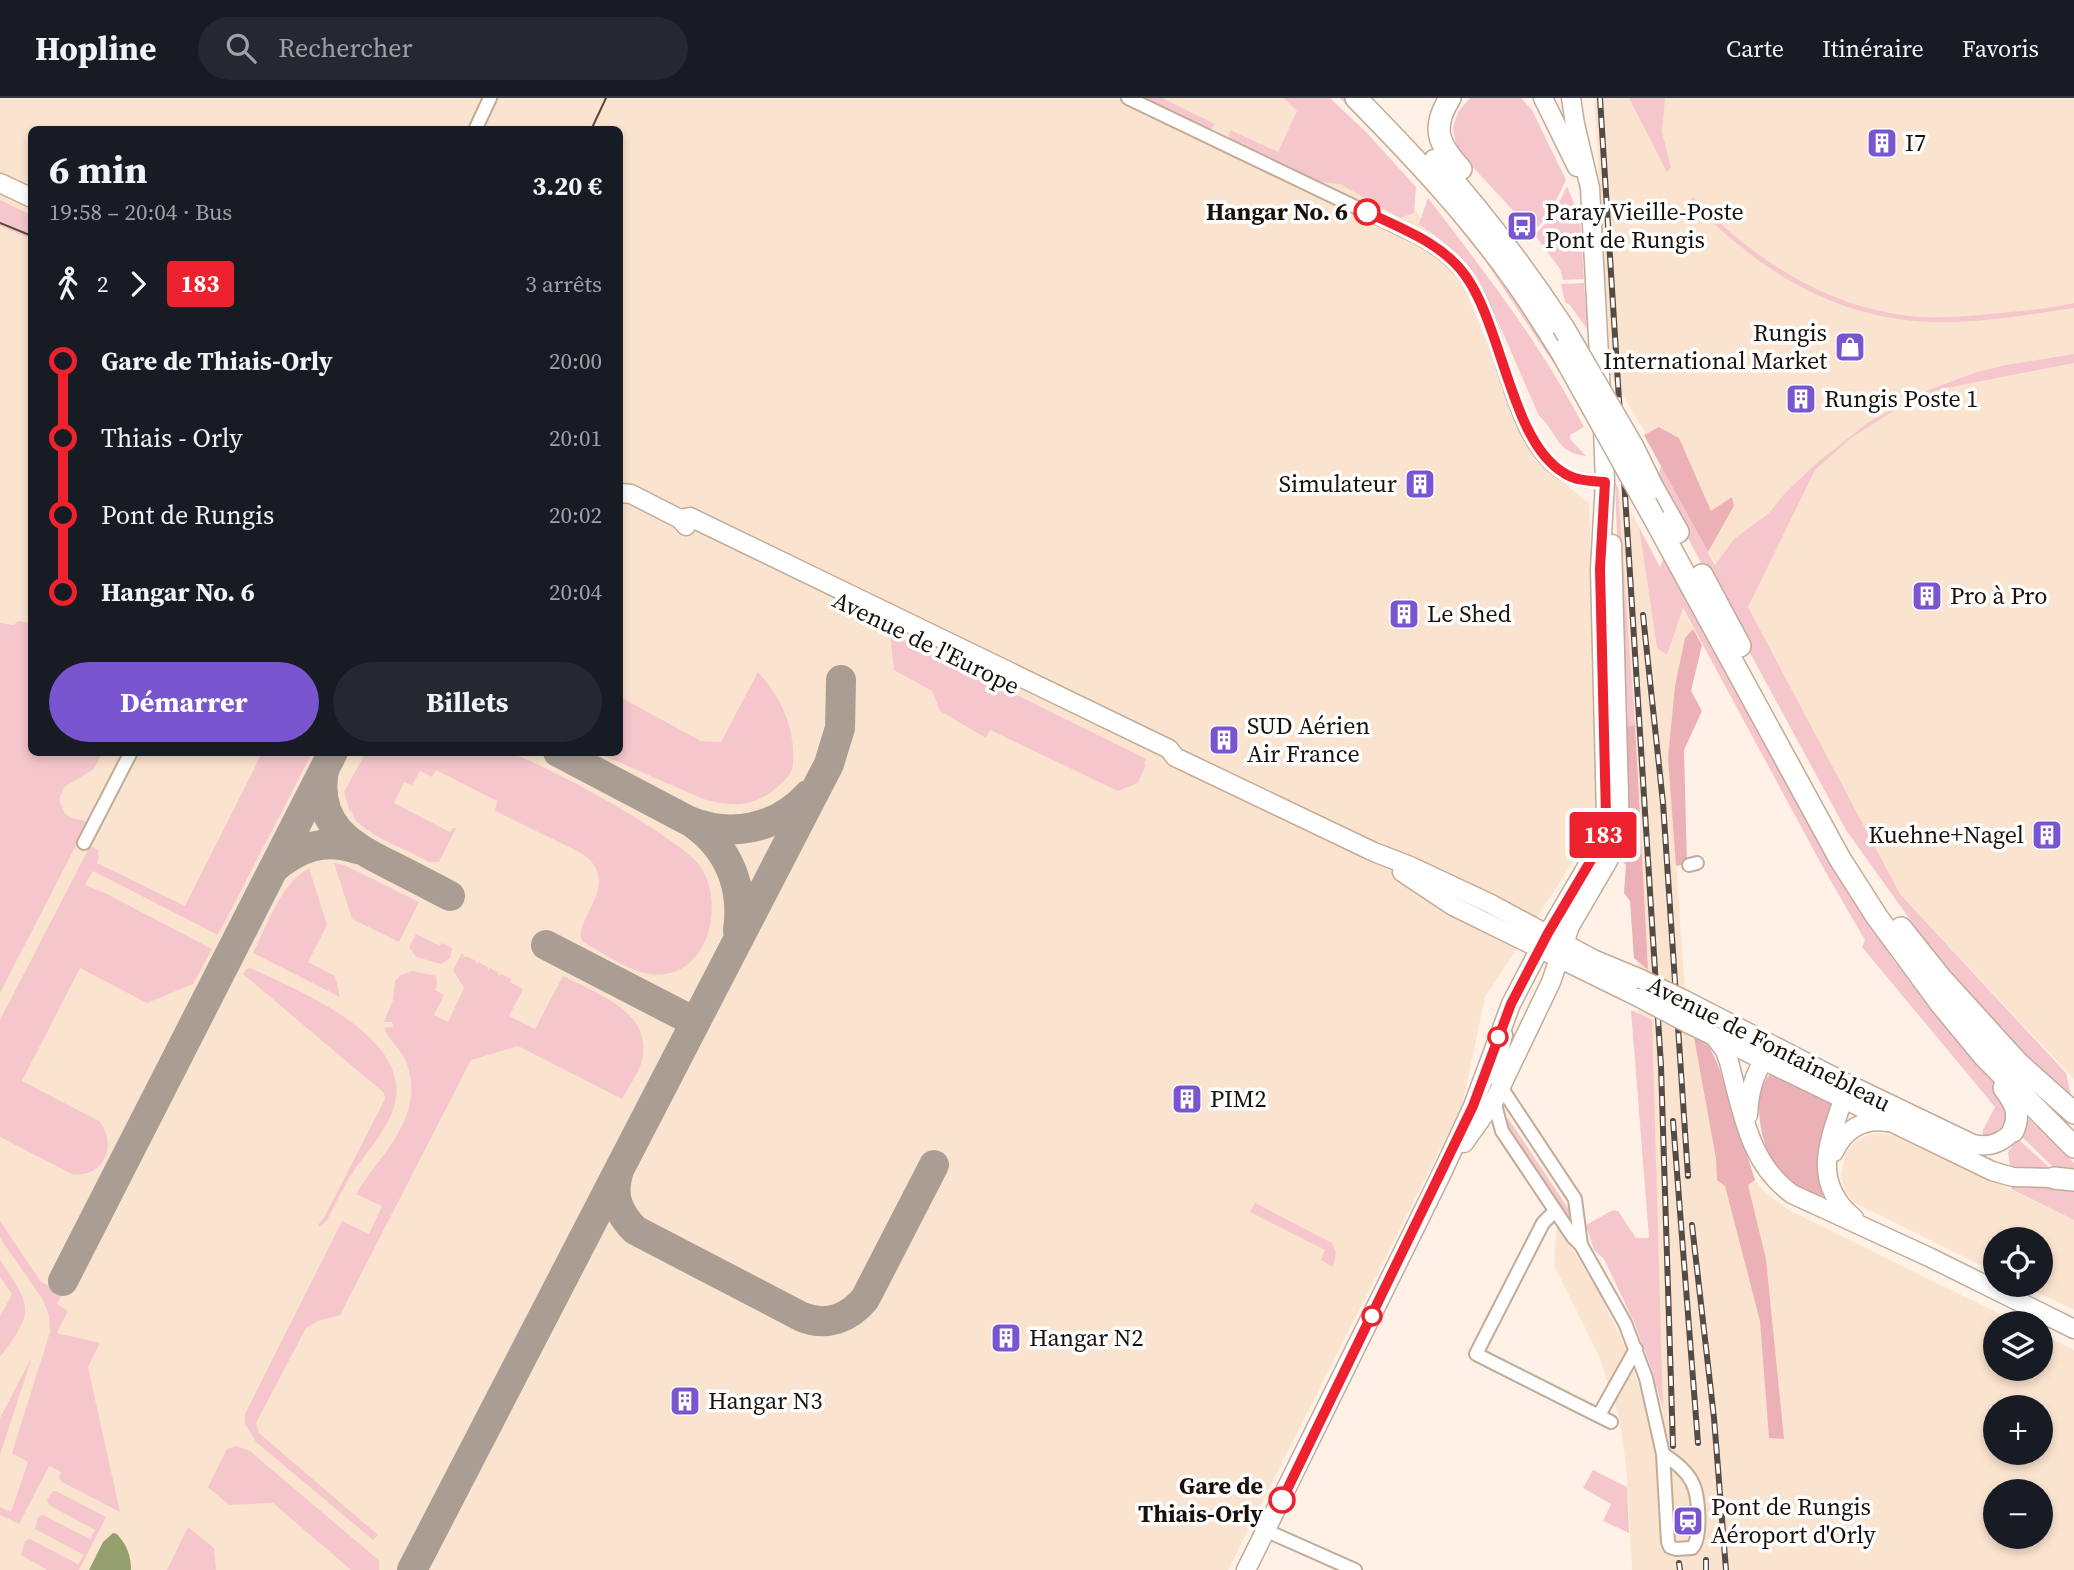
<!DOCTYPE html>
<html lang="fr">
<head>
<meta charset="utf-8">
<style>
	:root { --surface:#171b24; --page:#242831; --text:#f1f3f6; --muted:#9ea1a6; --line:#363941; --accent:#7956d0 }
	body { margin:0; font-family:"Source Serif 4",serif; background:var(--page); color:var(--text); height:100vh; display:flex; flex-direction:column; font-size:26px; white-space:nowrap }
	* { box-sizing:border-box; margin:0 }
	p { font-size:23px; color:var(--muted) }
	.icon { flex:none; width:38px; height:38px; fill:none; stroke:currentColor; stroke-width:2; stroke-linecap:round; stroke-linejoin:round }
	.map { position:relative; flex:1; overflow:hidden }
	.side { position:absolute; left:28px; top:28px; width:595px; height:630px; display:flex; flex-direction:column; background:var(--surface); border-radius:10px; box-shadow:0 4px 10px #0003 }
	.side>* { flex:none }
	.badge { padding:0 14px; border-radius:5px; font-size:24px; line-height:46px }
	.tools { position:absolute; left:1983px; top:1129px; display:grid; gap:14px }
	.tools a { display:grid; place-items:center; width:70px; height:70px; border-radius:50%; background:var(--surface); box-shadow:0 4px 10px #0003; font-size:35px }
	.map>.badge { position:absolute; translate:-50% -50%; box-shadow:0 0 0 4px #fff }
	.legs { display:flex; align-items:center; gap:10px; height:77px; padding:0 21px; font-size:23px }
	.legs p { margin-inline-start:auto }
	.summary { display:flex; align-items:center; justify-content:space-between; height:119px; padding:0 21px }
	h1 { font-size:38px; font-weight:700; line-height:52px }
	.button { display:flex; gap:14px; margin-top:auto; padding:14px 21px }
	.button a { flex:1; height:80px; border-radius:42px; background:var(--accent); color:#fff; font-size:28px; font-weight:700; line-height:80px; text-align:center }
	.button a+a { background:var(--page); color:var(--text) }
	ul { padding:0 21px; list-style:none }
	li { display:flex; align-items:center; gap:24px; height:77px; font-size:26px }
	li i { display:grid; place-items:center; width:10px; height:100%; margin:0 9px; background:currentColor }
	li i::after { content:''; width:18px; height:18px; margin:-9px; border:5px solid; border-radius:50%; background:var(--surface) }
	li p { margin-inline-start:auto }
	li:first-child i { background:linear-gradient(#0000 50%,currentColor 0) }
	li:last-child i { background:linear-gradient(currentColor 50%,#0000 0) }
	header { display:flex; align-items:center; gap:42px; box-sizing:border-box; height:98px; padding:0 35px; background:var(--surface); border-bottom:2px solid var(--line) }
	header strong { font-size:33px }
	nav { display:flex; gap:38px; margin-inline-start:auto; font-size:24px }
	.search { width:490px; height:63px; background:var(--page); display:flex; align-items:center; gap:18px; box-sizing:border-box; padding:0 24px; border-radius:38px; color:var(--muted); font-size:26px }
	.map>svg:first-child { display:block }
</style>
</head>
<body>
<header>
<strong>Hopline</strong>
<div class="search"><svg class="icon" aria-label="search" viewBox="0 0 24 24"><circle cx="10" cy="10" r="6"/><path d="M15 15l6 6"/></svg>Rechercher</div>
<nav><a>Carte</a><a>Itinéraire</a><a>Favoris</a></nav>
</header>
<div class="map">
<svg width="2074" height="1472" viewBox="0 0 2074 1472">
	<rect width="100%" height="100%" fill="#fff1e5"/>
	<g fill="#fbe4cf" fill-rule="evenodd">
		<path d="M 0,0 L 1294,0 L 1415,111 L 1465,191 L 1536,363 L 1589,405 L 1599,724 L 1485,899 L 1462,1008 L 1228,1472 L 0,1472 ZM 32,32 L 620,32 L 620,654 L 32,654 Z"/>
		<polygon points="1594,0 2074,0 2074,981 1900,796 1730,476 1726,486 1664,366 1611,278"/>
		<path d="M 1618,390 L 1639,429 L 1657,550 L 1667,556 L 1681,510 L 1693,531 L 1685,540 L 1670,678 L 1688,935 L 1709,948 L 1718,967 L 1755,1082 L 1765,1094 L 1787,1111 L 2018,1225 L 1995,1225 L 1995,1270 L 2040,1270 L 2041,1236 L 2074,1252 L 2074,1472 L 1632,1472 L 1626,1367 L 1619,1319 L 1599,1258 L 1554,1167 L 1557,1127 L 1599,1194 L 1627,1253 L 1642,1298 L 1649,1332 L 1664,1331 L 1638,912 L 1641,911 L 1637,863 L 1634,860 L 1627,750 L 1635,627 ZM 1995,1309 L 2040,1309 L 2040,1354 L 1995,1354 ZM 1995,1393 L 2040,1393 L 2040,1438 L 1995,1438 Z"/>
		<polygon points="1883,1035 1898,1037 2074,1122 2074,1212 2022,1187 2040,1186 2040,1141 1995,1141 1995,1174 1855,1105 1845,1093 1841,1078 1845,1056 1855,1044 1868,1037"/>
	</g>
	<g fill="#f5c7cc">
		<polygon points="1143,0 1162,0 1215,26 1210,32"/>
		<polygon points="1284,0 1330,0 1367,35 1416,89 1414,115 1400,120 1340,86 1319,84 1234,44 1229,39 1230,32 1278,54 1297,13"/>
		<polygon points="1340,0 1347,0 1489,159 1588,309 1572,293 1486,164 1433,97"/>
		<polygon points="1470,0 1521,0 1532,12 1566,82 1549,117 1533,134 1457,52 1453,30 1458,14"/>
		<polygon points="1629,0 1665,0 1662,34 1671,70 1667,74"/>
		<polygon points="1567,88 1580,121 1584,181 1563,182 1560,171 1535,137 1553,117"/>
		<path d="M 1693,99 C 1751,159 1823,208 1909,218 C 1938,221 1970,218 2000,215 C 2025,212 2049,211 2074,205 L 2074,210 C 2019,218 1961,229 1905,222 C 1817,211 1751,164 1690,103 Z"/>
		<path d="M 1428,100 C 1484,173 1541,246 1584,329 L 1570,337 L 1570,341 L 1586,358 C 1554,354 1558,334 1539,318 L 1483,189 C 1467,162 1445,144 1419,126 Z"/>
		<polygon points="0,102 31,117 31,141 0,128"/>
		<polygon points="1584,185 1588,232 1569,206 1565,204 1561,186"/>
		<polygon points="2074,256 2074,265 1941,291 1898,310 1851,340 1815,372 1748,509 1900,796 2066,975 2071,998 2041,976 1936,858 1846,732 1657,383 1661,368 1715,467 1734,441 1768,416 1786,394 1819,363 1869,324 1931,291 1977,274 2006,267"/>
		<polygon points="1615,384 1618,390 1635,627 1624,629"/>
		<polygon points="1639,429 1660,469 1665,456 1891,859 1949,934 2012,1006 2007,1031 1982,1042 1983,1032 1995,1009 1862,849 1865,842 1825,773 1683,510 1667,557 1657,550"/>
		<polygon points="31,522 32,654 102,655 94,671 64,689 59,702 65,716 72,720 88,724 0,895 0,525 13,527 19,523 30,525"/>
		<polygon points="890,534 1146,661 1144,666 1146,667 1138,685 1118,693 990,632 986,640 940,613 932,593 894,572"/>
		<path d="M 758,574 C 781,599 796,631 793,667 C 792,675 787,680 782,685 C 756,709 737,710 703,701 L 598,655 L 620,654 L 620,599 L 701,643 L 721,644 Z"/>
		<path d="M 366,654 C 399,654 433,654 467,654 C 480,654 497,652 509,655 C 546,666 679,739 700,768 C 727,807 707,884 650,876 C 628,873 603,855 583,844 C 569,824 628,783 579,754 L 495,713 L 497,703 L 436,672 L 432,679 L 420,673 L 412,687 L 404,684 L 394,705 L 450,734 L 453,730 L 456,730 L 439,764 L 429,764 C 412,753 352,733 352,713 L 350,714 L 344,694 Z"/>
		<path d="M 262,655 L 312,655 L 218,837 L 93,773 L 85,787 L 107,796 L 212,851 L 193,886 L 147,905 L 80,870 L 22,983 L 99,1023 C 119,1047 103,1081 72,1076 L 0,1039 L 0,922 L 90,748 L 98,752 L 99,759 L 97,765 L 185,808 Z"/>
		<polygon points="334,765 344,767 419,804 399,844 352,821"/>
		<path d="M 309,770 L 327,827 L 308,864 L 335,878 L 340,899 L 253,855 C 268,826 280,786 309,770 Z"/>
		<polygon points="416,836 440,848 442,845 452,850 450,860 441,866 416,859 409,849"/>
		<path d="M 462,855 L 464,857 L 463,860 L 466,858 L 476,863 L 476,867 L 478,864 L 488,869 L 488,873 L 490,870 L 499,875 L 498,878 L 502,876 L 511,881 L 510,884 L 523,891 L 509,918 L 535,931 L 563,878 C 595,895 649,912 643,957 C 642,971 628,989 622,1001 L 518,948 L 471,962 L 340,1217 L 318,1223 L 306,1230 L 256,1325 L 259,1335 L 378,1437 L 373,1442 L 256,1344 L 245,1326 L 245,1316 L 342,1123 L 369,1136 L 382,1108 L 356,1096 C 381,1054 425,1021 407,966 C 402,952 389,943 384,930 L 393,929 L 392,924 L 384,924 L 393,902 L 395,883 L 401,877 L 412,873 L 436,878 L 437,886 L 435,892 L 444,897 L 434,917 L 448,924 L 464,890 L 453,872 Z"/>
		<path d="M 250,870 C 300,893 424,943 391,1017 C 382,1037 368,1053 355,1071 C 344,1087 336,1105 327,1122 L 320,1129 L 318,1127 L 325,1118 L 385,1001 L 384,995 L 243,876 L 246,871 Z"/>
		<polygon points="1631,912 1652,922 1663,1311 1652,1272 1634,1224 1604,1161 1594,1152 1586,1127 1613,1112 1618,1113 1636,1140 1649,1140"/>
		<polygon points="1508,1020 1574,1119 1575,1134 1504,1026"/>
		<polygon points="2029,1021 2074,1065 2074,1076 2054,1070 2020,1037"/>
		<polygon points="2018,1041 2049,1069 2050,1075 2017,1073 2010,1067 2008,1054"/>
		<polygon points="2012,1087 2046,1087 2074,1094 2074,1122 2011,1091"/>
		<polygon points="1255,1105 1332,1145 1336,1155 1333,1169 1321,1162 1325,1152 1250,1114"/>
		<polygon points="0,1123 41,1184 63,1195 57,1206 68,1213 57,1235 100,1245 88,1269 120,1414 62,1384 59,1379 61,1374 49,1368 19,1426 0,1417 0,1409 11,1414 28,1364 12,1355 50,1234 49,1217 43,1202 0,1140"/>
		<path d="M 0,1162 C 32,1209 35,1213 0,1259 L 0,1219 L 12,1196 L 0,1179 Z"/>
		<polygon points="32,1259 0,1357 0,1320"/>
		<polygon points="236,1348 250,1353 375,1459 379,1463 379,1472 351,1472 273,1405 229,1407 208,1389 227,1351"/>
		<polygon points="1593,1372 1627,1389 1629,1435 1603,1423 1611,1406 1583,1390"/>
		<polygon points="53,1393 56,1393 106,1419 79,1472 47,1472 21,1457 25,1443 30,1441 78,1466 84,1457 35,1431 38,1419 43,1417 90,1441 95,1432 49,1407 47,1402"/>
		<polygon points="188,1429 214,1450 216,1472 167,1472"/>
	</g>
	<g fill="#ebb1b7">
		<polygon points="1659,329 1679,340 1711,413 1732,399 1734,408 1708,454 1644,337"/>
		<polygon points="1693,531 1702,547 1691,593 1702,613 1684,652 1687,766 1676,768 1668,660 1675,588 1685,540"/>
		<polygon points="1635,627 1648,872 1634,860 1630,803 1624,795 1626,767 1618,759 1624,629"/>
		<polygon points="1694,939 1709,948 1718,967 1755,1082 1748,1087 1766,1161 1784,1341 1769,1340 1760,1223 1725,1088 1717,1082 1716,1061"/>
		<path d="M 1771,975 L 1831,1005 L 1838,1012 L 1825,1096 L 1819,1101 C 1804,1094 1790,1086 1779,1073 C 1763,1056 1754,1010 1762,989 C 1763,984 1768,979 1771,975 Z"/>
	</g>
	<path fill="#959e6d" d="M 113,1435 L 117,1436 C 127,1447 131,1458 131,1472 L 89,1472 L 103,1444 Z"/>
	<g fill="none" stroke-linecap="round" stroke-linejoin="round">
		<g stroke="#aa9e94" stroke-width="30">
			<path d="M 558,654 L 689,723 C 731,740 777,731 808,697"/>
			<path d="M 324,672 C 314,727 350,747 392,768 C 412,778 431,788 450,798"/>
			<path d="M 694,726 C 729,751 744,789 738,832"/>
			<path d="M 274,770 C 300,749 324,740 357,751"/>
			<polyline points="546,847 695,924"/>
			<path d="M 618,1076 C 611,1098 619,1116 635,1132 L 802,1219 C 827,1229 849,1220 865,1201 L 934,1067"/>
			<polyline points="63,1183 333,654"/>
			<polyline points="412,1472 829,666 840,630 841,582"/>
		</g>
		<g stroke="#c2ac99" stroke-width="16">
			<g id="street">
				<path d="M 1128,0 L 1418,139 C 1441,152 1459,166 1473,189 C 1504,240 1511,344 1563,375 C 1576,383 1591,383 1605,384"/>
				<polyline points="475,32 490,0"/>
				<polyline points="84,745 131,654"/>
				<polyline points="1689,767 1697,765"/>
				<polyline points="1506,937 1495,980 1575,1101 1581,1147"/>
				<path d="M 1494,1003 L 1502,1033 L 1573,1139 L 1581,1147 L 1625,1225 L 1646,1280 L 1663,1356 L 1668,1444 L 1670,1449 L 1676,1451 L 1692,1450 C 1702,1440 1699,1397 1692,1384 C 1686,1372 1674,1363 1663,1356"/>
				<polyline points="1555,1113 1543,1125 1476,1256 1611,1324"/>
				<polyline points="1599,1317 1636,1251"/>
				<polyline points="1267,1433 1355,1472"/>
			</g>
		</g>
		<g stroke="#c2ac99" stroke-width="21">
			<g id="secondary">
				<polyline points="1543,0 1577,69"/>
				<polyline points="1571,0 1575,26 1590,90 1601,295"/>
				<polyline points="0,85 32,100"/>
				<polyline points="620,395 631,396 680,421 686,428"/>
				<polyline points="680,421 690,419 1169,651 1175,659 1374,754 1410,768 1491,806 1593,861 1641,881"/>
				<polyline points="1402,774 1453,808 1640,900"/>
				<path d="M 1685,902 L 1848,986 L 1973,1046 C 1989,1050 2002,1045 2013,1033"/>
				<polyline points="1689,926 1992,1073 2013,1079 2054,1080"/>
				<path d="M 1715,939 L 1725,953 L 1729,964 C 1742,1013 1749,1065 1792,1096 L 1929,1159 L 2074,1231"/>
				<path d="M 1846,993 C 1830,1041 1809,1083 1854,1120"/>
				<path d="M 1748,1017 C 1749,996 1754,970 1771,956"/>
				<polyline points="1464,1045 1494,1003 1551,884 1570,828 1608,763 1620,734 1612,446"/>
				<path d="M 1834,1054 C 1844,1032 1863,1020 1887,1024"/>
				<polyline points="1246,1472 1441,1077 1473,1008 1511,906 1548,835 1600,746 1604,734 1606,718 1600,471 1605,384 1603,330"/>
			</g>
		</g>
		<g stroke="#c2ac99" stroke-width="24">
			<g id="highway">
				<path d="M 1356,0 C 1416,61 1475,124 1523,194 C 1536,213 1548,233 1561,253"/>
				<path d="M 1450,0 C 1431,30 1438,46 1461,71"/>
				<path d="M 1435,62 C 1482,114 1524,170 1563,229"/>
				<polyline points="1653,390 1678,434"/>
				<polyline points="1654,420 1840,761 1877,819 1941,906 1984,958 2074,1049"/>
				<polyline points="1702,477 1740,548"/>
				<polyline points="1901,830 1940,879 2018,965 2074,1015"/>
				<path d="M 2004,990 C 2015,1004 2021,1016 2013,1033"/>
				<polyline points="2054,1080 2074,1082"/>
			</g>
		</g>
		<use href="#street" stroke="#fff" stroke-width="12"/>
		<use href="#secondary" stroke="#fff" stroke-width="18"/>
		<use href="#highway" stroke="#fff" stroke-width="21"/>
		<g stroke="#554b43" stroke-width="2">
			<polyline points="591,32 606,0"/>
			<polyline points="0,125 32,138"/>
		</g>
		<g stroke="#554b43" stroke-width="6">
			<g id="rail">
				<polyline points="1600,0 1661,968 1673,1348"/>
				<polyline points="1643,517 1663,705 1688,1078"/>
				<polyline points="1673,1023 1698,1345"/>
				<polyline points="1692,1127 1714,1320 1726,1472"/>
				<polyline points="1706,1462 1706,1472"/>
				<polyline points="1679,1465 1680,1472"/>
			</g>
		</g>
		<use href="#rail" stroke="#fff" stroke-width="3.5" stroke-dasharray="10" stroke-linecap="butt"/>
		<g stroke="#c2ac99" stroke-width="21" stroke-linecap="butt">
			<g id="secondary-bridge">
				<polyline points="1641,881 1685,902"/>
				<polyline points="1640,900 1689,926"/>
			</g>
		</g>
		<g stroke="#c2ac99" stroke-width="24" stroke-linecap="butt">
			<g id="highway-bridge">
				<polyline points="1563,229 1633,349 1653,390"/>
				<polyline points="1561,253 1654,420"/>
			</g>
		</g>
		<use href="#secondary-bridge" stroke="#fff" stroke-width="18"/>
		<use href="#highway-bridge" stroke="#fff" stroke-width="21"/>
	</g>
	<g fill="none" stroke-linecap="round" stroke-linejoin="round">
		<g stroke="#fff" stroke-width="16">
			<path id="line-1" d="M 1282,1402 L 1473,1008 L 1511,906 L 1548,835 L 1600,747 L 1606,718 L 1600,471 L 1605,384 C 1591,383 1576,383 1564,375 C 1511,344 1503,229 1465,177 C 1442,145 1402,131 1367,114"/>
		</g>
		<use href="#line-1" stroke="#ed222e" stroke-width="10"/>
	</g>
	<defs>
		<g id="building-square" transform="scale(1.575)"><rect x="-9" y="-9" width="18" height="18" rx="4" fill="#7956d0" stroke="#fff"/><path d="M-4-6H4V6H1V3H-1V6H-4ZM-2.5-4.3h1.7v1.8h-1.7ZM.8-4.3h1.7v1.8H.8ZM-2.5-1h1.7V.8h-1.7ZM.8-1h1.7V.8H.8Z" fill="#fff"/></g>
		<g id="bus-square" transform="scale(1.575)"><rect x="-9" y="-9" width="18" height="18" rx="4" fill="#7956d0" stroke="#fff"/><path d="M-5-6H5V4H4V6H2V4H-2V6H-4V4H-5ZM-3.5-4V0h7V-4ZM-3.5 1.2v1.5H-2V1.2ZM2 1.2v1.5H3.5V1.2Z" fill="#fff"/></g>
		<g id="shop-square" transform="scale(1.575)"><rect x="-9" y="-9" width="18" height="18" rx="4" fill="#7956d0" stroke="#fff"/><path d="M-5-2.5h2.3a2.7 3.5 0 0 1 5.4 0H5L5.5 6h-11ZM-1.5-2.5h3a1.5 2.3 0 0 0-3 0Z" fill="#fff"/></g>
		<g id="station-square" transform="scale(1.575)"><rect x="-9" y="-9" width="18" height="18" rx="4" fill="#7956d0" stroke="#fff"/><path d="M-3-6H3Q5-6 5-4V2Q5 4 3 4L4.5 6H3L1.5 4h-3L-3 6H-4.5L-3 4Q-5 4-5 2V-4Q-5-6-3-6ZM-3.5-4v3h7v-3ZM-3.5 1v1.5H-2V1ZM2 1v1.5H3.5V1Z" fill="#fff"/></g>
	</defs>
	<g fill-rule="evenodd">
		<use href="#building-square" x="1882" y="45"/>
		<use href="#bus-square" x="1522" y="128"/>
		<use href="#shop-square" x="1850" y="249"/>
		<use href="#building-square" x="1801" y="301"/>
		<use href="#building-square" x="1420" y="386"/>
		<use href="#building-square" x="1927" y="498"/>
		<use href="#building-square" x="1404" y="516"/>
		<use href="#building-square" x="1224" y="642"/>
		<use href="#building-square" x="2047" y="737"/>
		<use href="#building-square" x="1187" y="1001"/>
		<use href="#building-square" x="1006" y="1240"/>
		<use href="#building-square" x="685" y="1303"/>
		<use href="#station-square" x="1688" y="1423"/>
	</g>
	<g fill="#fff" stroke="#ed222e" stroke-width="3.5">
		<circle cx="1367" cy="114" r="12"/>
		<circle cx="1498" cy="939" r="9"/>
		<circle cx="1372" cy="1218" r="9"/>
		<circle cx="1282" cy="1402" r="12"/>
	</g>
	<g text-anchor="middle" stroke-width="7" stroke-linejoin="round" paint-order="stroke">
		<g font-size="24" fill="#19110a" stroke="#fff" text-anchor="start">
			<text x="1905" y="53">I7</text>
			<text x="1545" y="122">Paray Vieille-Poste<tspan x="1545" dy="28">Pont de Rungis</tspan></text>
			<text x="1827" y="243" text-anchor="end">Rungis<tspan x="1827" dy="28">International Market</tspan></text>
			<text x="1824" y="309">Rungis Poste 1</text>
			<text x="1397" y="394" text-anchor="end">Simulateur</text>
			<text x="1950" y="506">Pro à Pro</text>
			<text x="1427" y="524">Le Shed</text>
			<text x="1247" y="636">SUD Aérien<tspan x="1247" dy="28">Air France</tspan></text>
			<text x="2024" y="745" text-anchor="end">Kuehne+Nagel</text>
			<text x="1210" y="1009">PIM2</text>
			<text x="1029" y="1248">Hangar N2</text>
			<text x="708" y="1311">Hangar N3</text>
			<text x="1711" y="1417">Pont de Rungis<tspan x="1711" dy="28">Aéroport d'Orly</tspan></text>
		</g>
		<g font-size="24" font-weight="bold" fill="#19110a" stroke="#fff" text-anchor="end">
			<text x="1348" y="122">Hangar No. 6</text>
			<text x="1263" y="1396">Gare de<tspan x="1263" dy="28">Thiais-Orly</tspan></text>
		</g>
		<g font-size="24" fill="#19110a" stroke="#fff">
			<text transform="translate(926 545) rotate(26)" y="8">Avenue de l'Europe</text>
			<text transform="translate(1769 946) rotate(27)" y="8">Avenue de Fontainebleau</text>
		</g>
	</g>
</svg>
<div class="tools">
<a><svg class="icon" aria-label="locate" viewBox="0 0 24 24"><circle cx="12" cy="12" r="6"/><path d="M12 2v4M12 18v4M2 12h4M18 12h4"/></svg></a>
<a><svg class="icon" aria-label="layers" viewBox="0 0 24 24"><path d="M12 4l9 5-9 5-9-5zM3 14l9 5 9-5"/></svg></a>
<a>+</a>
<a>−</a>
</div>
<b class="badge" style="left:1603px;top:737px;background:#ed222e;color:#fff">183</b>
<section class="side">
<div class="summary"><div><h1>6 min</h1><p>19:58 – 20:04 · Bus</p></div><b>3.20 €</b></div>
<div class="legs"><svg class="icon" aria-label="walk" viewBox="0 0 24 24"><circle cx="13" cy="4" r="2"/><path d="M13 8l-2 6 4 7M11 14l-3 7M7 12l3-4h3l4 4"/></svg>2<svg class="icon" aria-label="forward" viewBox="0 0 24 24"><path d="M9 5l7 7-7 7"/></svg><b class="badge" style="background:#ed222e;color:#fff">183</b><p>3 arrêts</p></div>
<ul>
<li><i style="color:#ed222e"></i><b>Gare de Thiais-Orly</b><p>20:00</p></li>
<li><i style="color:#ed222e"></i><span>Thiais - Orly</span><p>20:01</p></li>
<li><i style="color:#ed222e"></i><span>Pont de Rungis</span><p>20:02</p></li>
<li><i style="color:#ed222e"></i><b>Hangar No. 6</b><p>20:04</p></li>
</ul>
<div class="button"><a>Démarrer</a><a>Billets</a></div>
</section>
</div>
</body>
</html>
